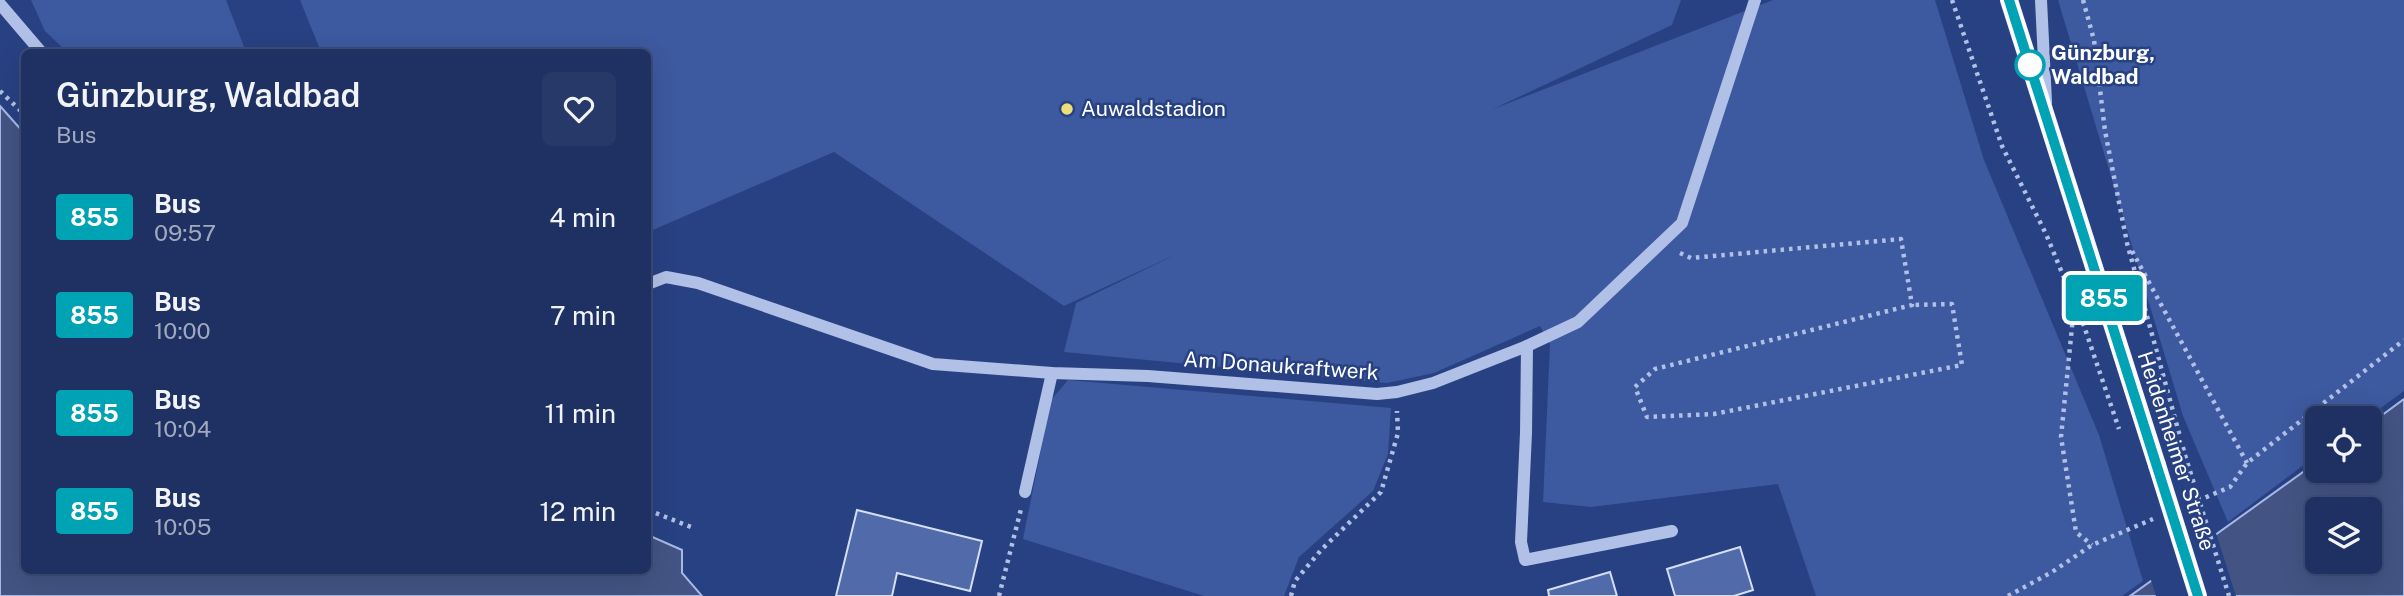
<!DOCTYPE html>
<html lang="en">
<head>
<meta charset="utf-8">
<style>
	:root { --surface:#1e3162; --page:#263968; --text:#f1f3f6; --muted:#a1a9be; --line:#3c4c77 }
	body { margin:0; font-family:"Public Sans",sans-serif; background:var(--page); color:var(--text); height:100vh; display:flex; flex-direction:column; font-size:26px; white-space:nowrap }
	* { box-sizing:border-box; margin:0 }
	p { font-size:23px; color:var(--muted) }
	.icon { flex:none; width:38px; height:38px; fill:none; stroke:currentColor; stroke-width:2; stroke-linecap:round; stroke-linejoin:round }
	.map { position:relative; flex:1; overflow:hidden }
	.side { position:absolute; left:21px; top:49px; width:630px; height:525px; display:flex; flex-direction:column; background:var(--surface); border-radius:10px; box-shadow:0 7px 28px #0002,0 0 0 2px var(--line) }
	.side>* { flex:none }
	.badge { padding:0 14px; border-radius:5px; font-size:24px; line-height:46px }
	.fabs { position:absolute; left:2305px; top:406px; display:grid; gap:14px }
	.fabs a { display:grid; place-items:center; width:77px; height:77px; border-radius:10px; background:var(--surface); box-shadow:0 7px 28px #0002,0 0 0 2px var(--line); font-size:35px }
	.map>.badge { position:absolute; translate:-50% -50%; box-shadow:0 0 0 4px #fff }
	.round { display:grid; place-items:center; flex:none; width:74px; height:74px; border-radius:10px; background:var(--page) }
	.summary { display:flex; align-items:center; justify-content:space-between; height:119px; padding:0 35px }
	h1 { font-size:33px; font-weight:600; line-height:52px }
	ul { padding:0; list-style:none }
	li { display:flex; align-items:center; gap:21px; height:98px; padding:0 35px }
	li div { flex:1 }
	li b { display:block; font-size:26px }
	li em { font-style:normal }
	li .badge { min-width:77px; font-weight:700; text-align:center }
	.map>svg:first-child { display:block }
</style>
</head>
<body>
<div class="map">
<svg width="2404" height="596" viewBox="0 0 2404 596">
	<rect width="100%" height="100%" fill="#284182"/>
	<g fill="#3d599f">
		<polygon points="31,0 226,0 246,52 67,52 45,31"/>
		<polygon points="300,0 1681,0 1672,25 1493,109 1773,0 1935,0 1984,160 2099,435 2143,581 2122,596 1816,596 1778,484 1591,507 1543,502 1550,344 1540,326 1434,373 1387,383 1064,352 1076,303 1179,253 1064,306 834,152 648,232 648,52 321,52"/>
		<polygon points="2058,0 2404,0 2404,391 2367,418 2317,418 2317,455 2228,522 2183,416"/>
		<polygon points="1068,380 1391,408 1388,454 1373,491 1299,557 1284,596 1204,596 1023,539 1051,400"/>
	</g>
	<g fill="#435484" stroke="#a6b9e6" stroke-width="2" fill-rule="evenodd">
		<polygon points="0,106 24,133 24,570 648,570 648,535 682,550 682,573 702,596 0,596"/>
		<path d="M 2404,399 L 2404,596 L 2130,596 L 2317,462 L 2317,471 L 2370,471 L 2370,424 ZM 2317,509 L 2370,509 L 2370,562 L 2317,562 Z"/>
	</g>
	<polygon fill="#284182" points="2215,530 2236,596 2156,596 2150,577"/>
	<g fill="#516aaa" stroke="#d4def5" stroke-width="2">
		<polygon points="857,510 982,541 970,591 897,573 892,596 836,596"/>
		<polygon points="1740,547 1753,590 1734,596 1675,596 1667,569"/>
		<polygon points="1610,572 1617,596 1549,596 1548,590"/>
	</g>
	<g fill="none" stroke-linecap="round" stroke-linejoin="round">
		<g stroke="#b1c0e6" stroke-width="4.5" stroke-dasharray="3.5 5" stroke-linecap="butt">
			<polyline points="1952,0 2002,146 2046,234 2084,326 2119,429"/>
			<polyline points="2083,0 2094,40 2105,131 2127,243 2185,455"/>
			<polyline points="0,91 24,114"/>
			<polyline points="2132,251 2247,463"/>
			<polyline points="1680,253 1691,258 1901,239 1912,305 1655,369 1635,387 1647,417 1714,414 1962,365 1952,304 1912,305"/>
			<polyline points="2074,307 2061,437 2076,532 2092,545"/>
			<polyline points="2190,504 2230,487 2247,463 2404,340"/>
			<polyline points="648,510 691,527"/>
			<polyline points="999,596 1021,509"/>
			<polyline points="1291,596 1295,581 1322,549 1381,492 1398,433 1397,411"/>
			<polyline points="2008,596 2052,572 2092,545 2153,519"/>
		</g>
		<g stroke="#b1c0e6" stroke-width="12">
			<polyline points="2041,0 2046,102"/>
			<polyline points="0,4 41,52"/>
			<polyline points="648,284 666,277 698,283 933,364 1052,373 1148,376 1377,394 1397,392 1433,383 1527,346 1578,322 1682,223 1755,0"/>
			<polyline points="1527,346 1526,433 1521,542 1525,560 1672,531"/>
			<polyline points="1025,492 1052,373"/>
		</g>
		<polyline stroke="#f2f5fd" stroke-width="18" points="2009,0 2157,465"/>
		<polyline stroke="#b1c0e6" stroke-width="4.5" stroke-dasharray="3.5 5" stroke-linecap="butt" points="2185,455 2229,596"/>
		<polyline stroke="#f2f5fd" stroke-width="18" points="2157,465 2198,596"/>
	</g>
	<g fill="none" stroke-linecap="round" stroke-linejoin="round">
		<g stroke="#fff" stroke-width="16">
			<polyline id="line" points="2009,0 2198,596"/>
		</g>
		<use href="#line" stroke="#00a3b4" stroke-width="10"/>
	</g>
	<circle fill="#fff" stroke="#00a3b4" stroke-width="3.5" cx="2030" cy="65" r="14"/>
	<circle fill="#eddf78" stroke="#284182" stroke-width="2.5" cx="1067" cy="109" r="7"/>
	<g text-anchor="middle" stroke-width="5" stroke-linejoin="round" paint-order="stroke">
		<g font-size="21" font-weight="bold" fill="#fff" stroke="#284182" text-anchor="start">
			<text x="2051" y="60">Günzburg,<tspan x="2051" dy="24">Waldbad</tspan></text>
		</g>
		<g font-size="21" fill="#fff" stroke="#284182" text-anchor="start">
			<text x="1081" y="116">Auwaldstadion</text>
		</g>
		<g font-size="21" fill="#fff" stroke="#284182">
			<text transform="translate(1281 366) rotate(4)" y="7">Am Donaukraftwerk</text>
			<text transform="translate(2176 451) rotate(72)" y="7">Heidenheimer Straße</text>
		</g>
	</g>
</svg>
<div class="fabs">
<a><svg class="icon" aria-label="locate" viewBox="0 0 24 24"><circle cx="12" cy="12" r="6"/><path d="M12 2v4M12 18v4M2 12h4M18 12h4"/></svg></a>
<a><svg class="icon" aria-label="layers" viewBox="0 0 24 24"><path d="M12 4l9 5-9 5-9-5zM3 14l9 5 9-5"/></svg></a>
</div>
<b class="badge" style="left:2104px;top:298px;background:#00a3b4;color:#fff">855</b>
<section class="side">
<div class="summary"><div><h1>Günzburg, Waldbad</h1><p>Bus</p></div><a class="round"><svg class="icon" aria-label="heart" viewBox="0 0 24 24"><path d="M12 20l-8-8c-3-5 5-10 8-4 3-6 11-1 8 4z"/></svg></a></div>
<ul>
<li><span class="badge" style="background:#00a3b4;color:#fff">855</span><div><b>Bus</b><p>09:57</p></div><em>4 min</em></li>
<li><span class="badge" style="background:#00a3b4;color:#fff">855</span><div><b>Bus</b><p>10:00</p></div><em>7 min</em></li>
<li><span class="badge" style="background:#00a3b4;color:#fff">855</span><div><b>Bus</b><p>10:04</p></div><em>11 min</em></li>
<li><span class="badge" style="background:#00a3b4;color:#fff">855</span><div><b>Bus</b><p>10:05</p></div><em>12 min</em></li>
</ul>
</section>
</div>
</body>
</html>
